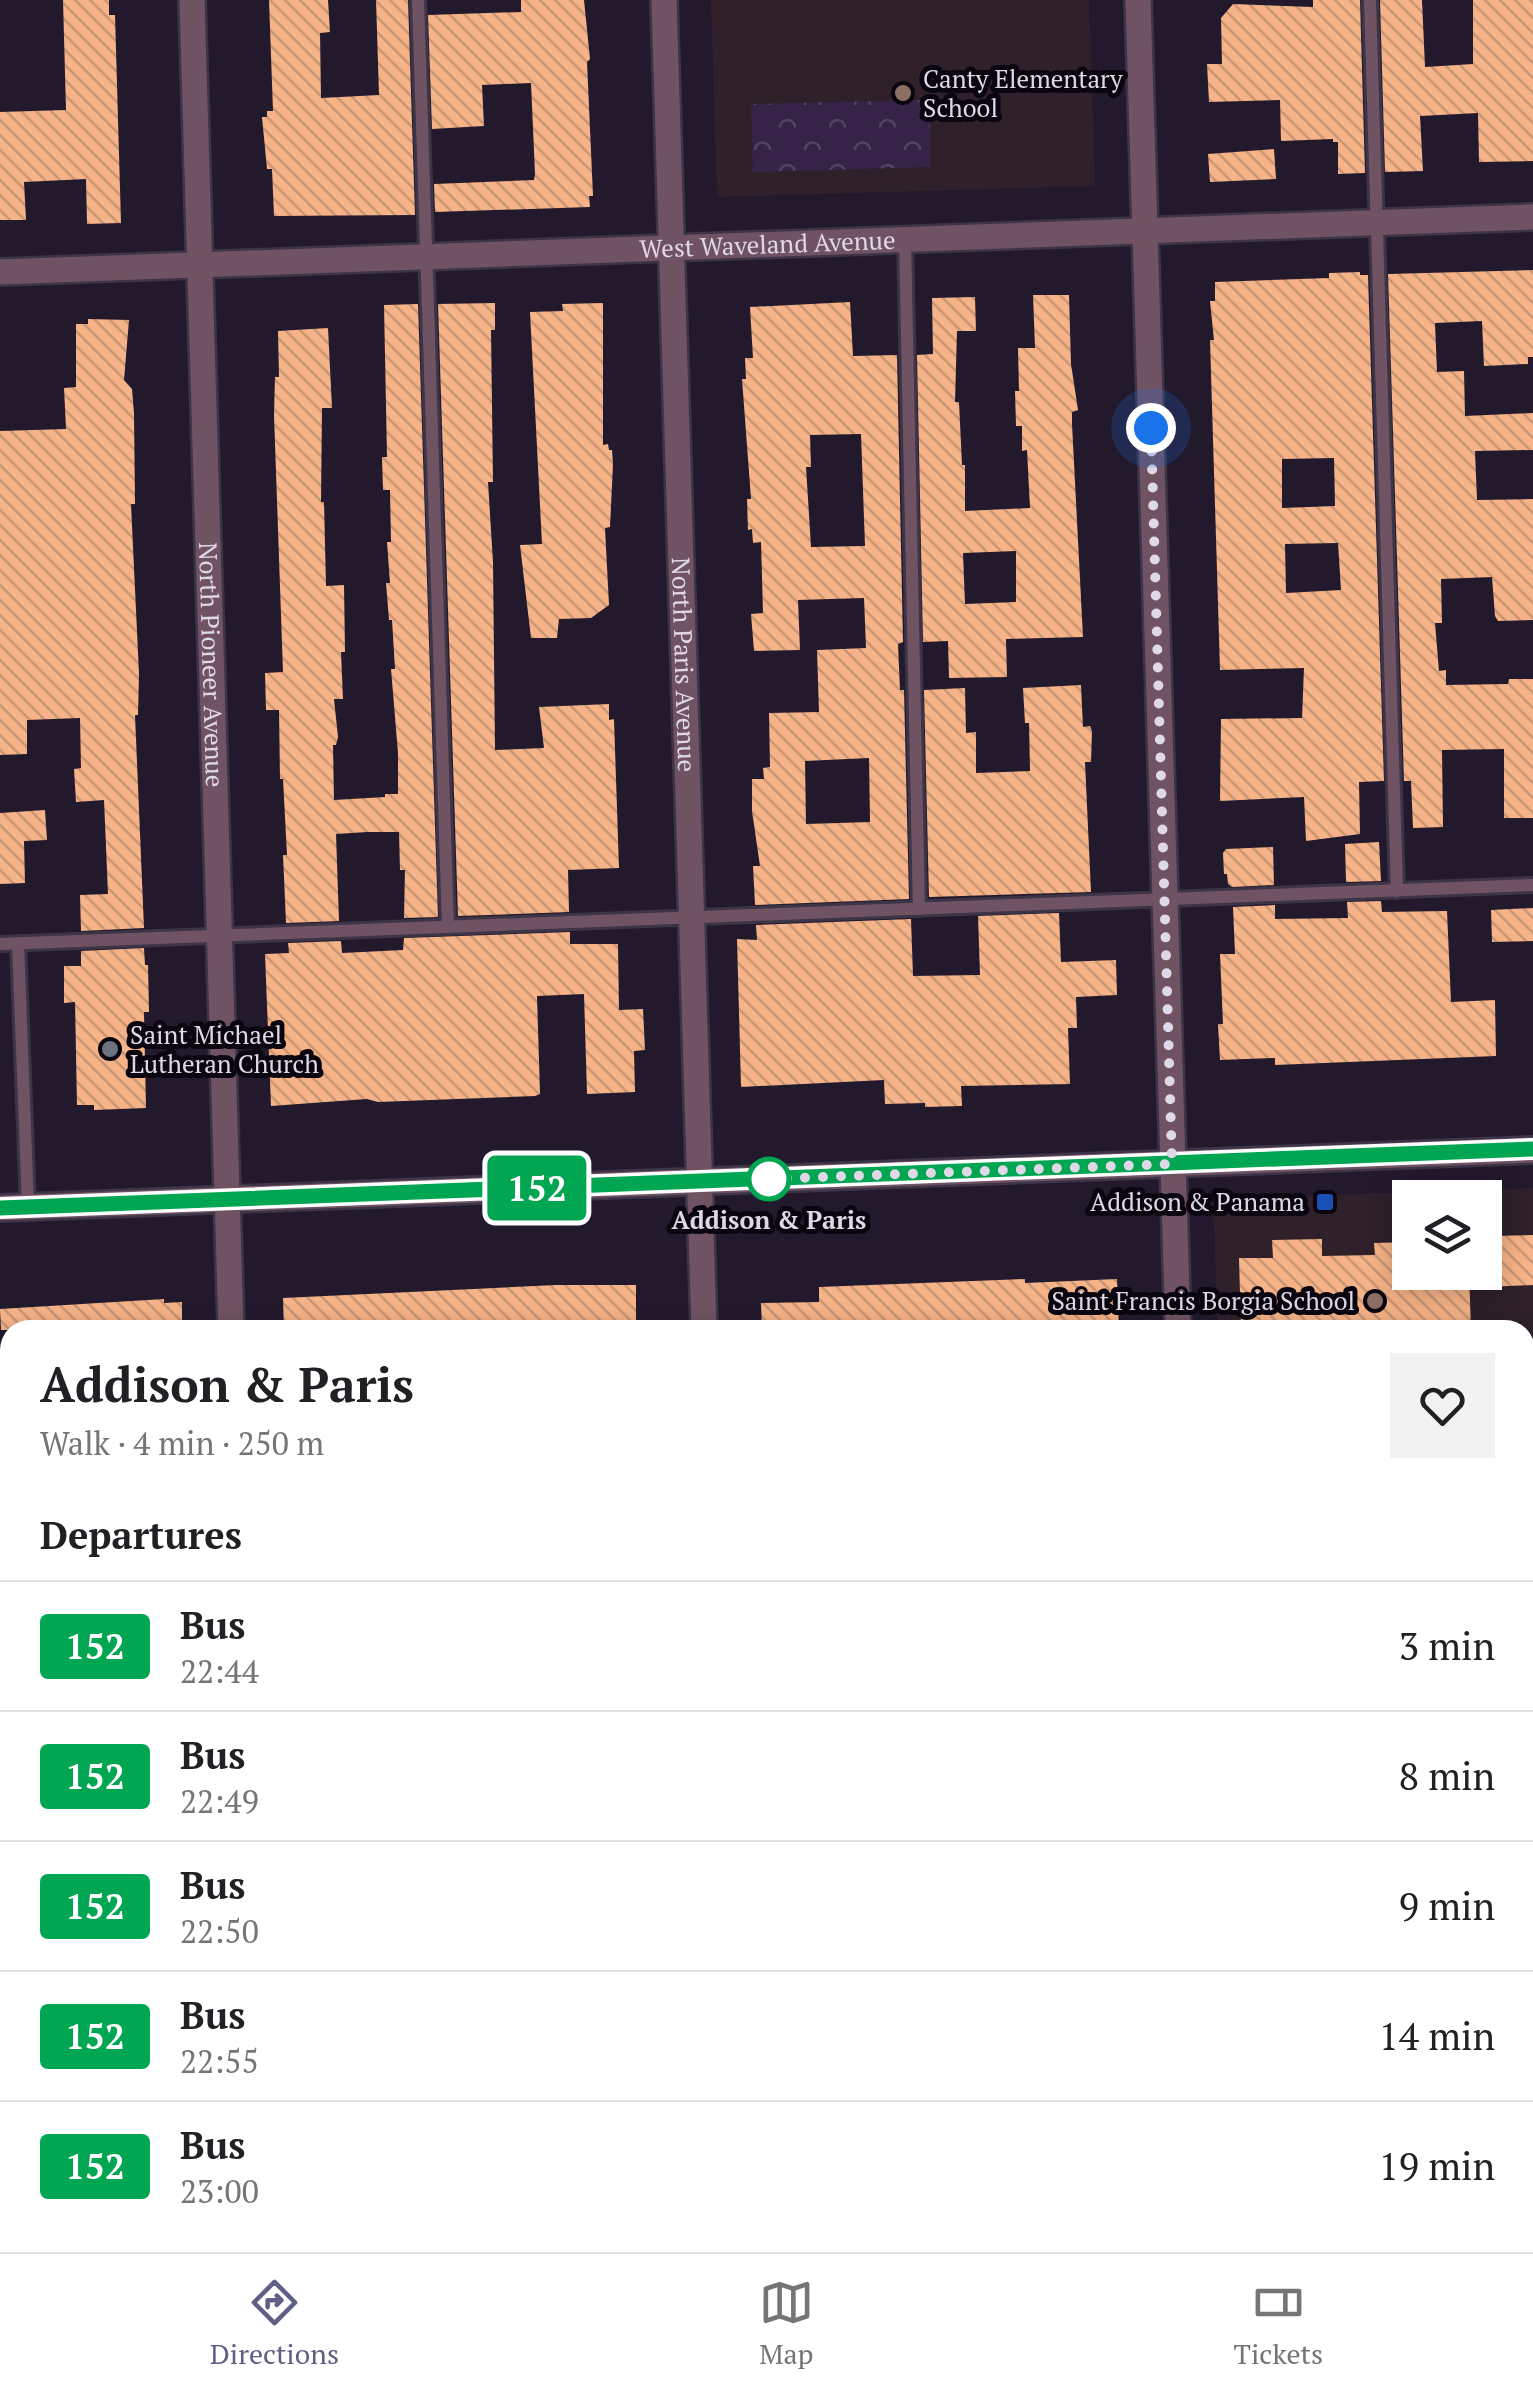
<!DOCTYPE html>
<html lang="en">
<head>
<meta charset="utf-8">
<style>
	:root { --surface:#fff; --page:#f2f2f2; --text:#202124; --muted:#757577; --line:#e0e0e0; --accent:#5e6185 }
	body { margin:0; font-family:"PT Serif",serif; background:var(--page); color:var(--text); height:100vh; display:flex; flex-direction:column; font-size:38px; white-space:nowrap }
	* { box-sizing:border-box; margin:0 }
	p { font-size:32px; color:var(--muted) }
	.icon { flex:none; width:55px; height:55px; fill:none; stroke:currentColor; stroke-width:2; stroke-linecap:round; stroke-linejoin:round }
	.map { position:relative; flex:1; overflow:hidden }
	.side { position:absolute; left:0px; top:1320px; width:1535px; height:932px; display:flex; flex-direction:column; background:var(--surface); border-radius:30px 30px 0 0; box-shadow:0 5px 25px #0003 }
	.side>* { flex:none }
	.badge { padding:0 20px; border-radius:8px; font-size:35px; line-height:65px }
	.controls { position:absolute; left:1392px; top:1180px; display:grid; gap:20px }
	.controls a { display:grid; place-items:center; width:110px; height:110px; border-radius:0px; background:var(--surface); box-shadow:0 5px 25px #0003; font-size:50px }
	.you { position:absolute; width:50px; height:50px; margin:-25px; border:8px solid #fff; border-radius:50%; background:#1a73e8; box-shadow:0 0 0 15px #1a73e833 }
	.map>.badge { position:absolute; translate:-50% -50%; box-shadow:0 0 0 5px #fff }
	h2 { padding:0 40px; font-size:38px; line-height:90px }
	.round { display:grid; place-items:center; flex:none; width:105px; height:105px; border-radius:0px; background:var(--page) }
	.overview { display:flex; align-items:center; justify-content:space-between; height:170px; padding:0 40px }
	h1 { font-size:48px; font-weight:600; line-height:75px }
	ul { padding:0; list-style:none }
	li { display:flex; align-items:center; gap:30px; height:130px; padding:0 40px; border-top:2px solid var(--line) }
	li div { flex:1 }
	li b { display:block; font-size:38px }
	li em { font-style:normal }
	li .badge { min-width:110px; font-weight:700; text-align:center }
	.tabs { display:flex; justify-content:space-around; align-items:center; height:140px; border-top:2px solid var(--line); background:var(--surface); font-size:28px; color:var(--muted) }
	.tabs a { display:grid; justify-items:center; gap:5px }
	.tabs .selected { color:var(--accent) }
	.map>svg:first-child { display:block }
</style>
</head>
<body>
<div class="map">
<svg width="1533" height="2252" viewBox="0 0 1533 2252">
	<defs>
		<pattern id="park-crowns" width="20" height="18" patternUnits="userSpaceOnUse" patternTransform="scale(2.5)"><rect width="20" height="18" fill="#362347"/><path d="M2 6a3 3 0 1 1 6 0M12 15a3 3 0 1 1 6 0" fill="none" stroke="#534262"/></pattern>
		<pattern id="building-back-hatch" width="6" height="6" patternUnits="userSpaceOnUse" patternTransform="scale(2.5)"><rect width="6" height="6" fill="#f6b387"/><path d="M-1 5l2 2M0 0l6 6M5-1l2 2" fill="none" stroke="#c99676"/></pattern>
	</defs>
	<rect width="100%" height="100%" fill="#23192d"/>
	<g fill="#2f202a" fill-rule="evenodd">
		<polygon points="711,0 1089,0 1095,186 717,197"/>
		<path d="M 1533,1188 L 1533,1417 L 1525,1417 L 1525,1330 L 1218,1330 L 1213,1199 ZM 1410,1198 L 1485,1198 L 1485,1272 L 1410,1272 Z"/>
	</g>
	<polygon fill="url(#park-crowns)" points="929,100 931,167 753,172 751,104"/>
	<polygon fill="#362347" points="1525,1919 1533,1920 1533,2110 1525,2110"/>
	<g fill="url(#building-back-hatch)" fill-rule="evenodd">
		<polygon points="63,0 109,0 109,15 115,15 121,223 87,224 86,179 24,182 26,220 0,220 0,112 66,110"/>
		<polygon points="269,0 328,0 330,32 320,33 321,98 379,95 376,0 408,0 415,215 274,216 272,169 267,169 262,117 267,117 267,111 273,111"/>
		<polygon points="521,0 584,0 590,59 587,62 593,196 589,196 590,207 435,212 434,184 534,180 535,174 531,83 482,85 484,126 432,129 428,15 521,12"/>
		<polygon points="1313,0 1360,0 1365,173 1338,174 1338,142 1333,142 1333,139 1281,141 1280,100 1209,102 1207,64 1222,64 1221,18 1233,4 1313,7"/>
		<polygon points="1380,0 1422,0 1425,67 1473,64 1473,0 1533,0 1533,161 1479,162 1478,113 1420,116 1423,171 1385,172"/>
		<polygon points="1274,149 1276,179 1210,182 1208,154"/>
		<polygon points="1533,270 1533,357 1528,357 1528,364 1484,366 1482,321 1435,323 1437,372 1464,371 1465,416 1533,413 1533,450 1475,451 1477,500 1533,499 1533,620 1498,621 1495,616 1492,577 1441,579 1442,623 1435,623 1439,671 1446,670 1446,685 1508,684 1509,679 1533,679 1533,818 1504,818 1504,749 1442,750 1443,827 1413,828 1411,781 1404,781 1388,274"/>
		<path d="M 1360,272 L 1360,275 L 1368,275 L 1384,781 L 1359,782 L 1360,834 L 1306,841 L 1304,797 L 1220,801 L 1221,719 L 1302,718 L 1304,668 L 1220,670 L 1210,340 L 1214,340 L 1210,301 L 1215,301 L 1215,282 L 1329,278 L 1329,273 ZM 1334,458 L 1335,506 L 1282,508 L 1282,459 ZM 1338,543 L 1341,590 L 1286,593 L 1285,544 Z"/>
		<path d="M 1033,295 L 1069,295 L 1071,364 L 1078,410 L 1072,412 L 1072,424 L 1083,637 L 1006,639 L 1007,677 L 949,678 L 948,641 L 923,642 L 917,355 L 933,354 L 932,298 L 975,297 L 976,331 L 957,331 L 955,402 L 959,402 L 962,465 L 965,465 L 965,511 L 1030,508 L 1027,450 L 1022,451 L 1022,426 L 1016,426 L 1015,391 L 1019,391 L 1018,348 L 1035,348 ZM 1016,551 L 1016,602 L 965,604 L 963,553 Z"/>
		<path d="M 850,302 L 853,356 L 897,355 L 903,642 L 898,644 L 900,690 L 904,690 L 909,899 L 755,905 L 753,866 L 760,866 L 752,811 L 752,779 L 764,779 L 763,768 L 770,767 L 769,713 L 819,712 L 817,650 L 866,648 L 864,598 L 798,600 L 800,650 L 754,651 L 751,614 L 763,613 L 761,542 L 753,543 L 752,529 L 748,530 L 747,499 L 751,499 L 742,379 L 746,379 L 745,358 L 753,358 L 750,307 ZM 861,434 L 865,546 L 811,547 L 806,467 L 811,467 L 810,435 ZM 869,758 L 870,822 L 806,824 L 805,761 Z"/>
		<polygon points="495,303 495,330 491,330 493,482 488,482 493,562 495,750 544,748 539,707 609,704 609,720 614,719 619,868 568,870 569,912 458,916 438,304"/>
		<polygon points="603,303 603,445 608,444 609,450 612,450 613,464 610,527 605,528 609,605 591,618 559,619 557,638 531,638 520,545 542,544 530,312 563,311 562,304"/>
		<polygon points="418,304 438,917 404,918 405,870 400,870 399,832 367,832 336,834 339,921 286,923 283,855 287,855 283,779 280,779 279,710 266,710 265,673 283,672 274,415 275,377 279,377 278,331 328,328 332,408 322,408 321,502 324,502 326,586 344,585 345,652 341,652 343,699 334,699 338,737 336,745 333,745 334,800 385,797 385,794 398,794 398,753 391,669 395,669 392,620 389,620 386,583 390,583 387,542 391,542 390,490 383,490 382,457 387,457 384,305"/>
		<polygon points="88,319 129,320 124,380 132,389 134,413 135,504 131,504 139,674 138,715 135,715 144,928 81,931 80,895 108,894 104,800 76,802 74,769 81,768 80,718 27,720 27,754 0,755 0,431 66,429 64,388 76,387 76,324 88,324"/>
		<polygon points="1081,685 1083,727 1090,726 1092,731 1091,762 1085,762 1091,892 929,897 924,690 965,688 966,733 976,732 976,773 1030,771 1029,723 1025,723 1023,688"/>
		<polygon points="45,810 47,840 24,841 25,883 0,884 0,813"/>
		<polygon points="1379,842 1381,881 1346,882 1345,844"/>
		<polygon points="1273,847 1274,885 1232,887 1228,884 1227,874 1224,874 1223,853 1226,849"/>
		<polygon points="1381,901 1382,912 1447,911 1451,1002 1495,1000 1496,1056 1275,1065 1275,1058 1220,1060 1218,1024 1223,1024 1220,954 1235,954 1233,907 1275,905 1275,919 1348,918 1347,902"/>
		<polygon points="1533,908 1533,941 1492,942 1491,910"/>
		<polygon points="1059,913 1061,962 1116,960 1117,995 1076,997 1077,1028 1068,1028 1070,1084 961,1086 962,1106 925,1107 925,1103 885,1104 884,1080 741,1087 737,939 757,940 756,925 911,919 913,976 980,975 978,916"/>
		<polygon points="570,932 570,944 618,944 619,1010 643,1009 645,1050 634,1051 635,1092 587,1094 584,994 537,996 540,1094 535,1096 378,1102 367,1099 271,1106 265,954 289,953 288,943 341,941 342,953 403,950 404,938"/>
		<polygon points="144,948 145,965 148,965 149,1012 144,1012 146,1108 94,1110 94,1105 77,1105 75,1002 64,1003 64,966 81,966 81,951"/>
		<polygon points="1533,1235 1533,1285 1485,1287 1485,1254 1489,1253 1489,1236"/>
		<polygon points="1322,1239 1322,1256 1375,1255 1374,1243 1410,1242 1410,1272 1469,1272 1471,1330 1241,1330 1239,1258 1273,1258 1272,1240"/>
		<polygon points="1025,1279 1025,1283 1117,1279 1119,1330 762,1330 761,1303 819,1302 819,1287"/>
		<polygon points="556,1285 636,1285 636,1330 284,1330 283,1298"/>
		<polygon points="164,1299 164,1303 182,1302 182,1330 1,1330 0,1309"/>
	</g>
	<g fill="none" stroke-linecap="round" stroke-linejoin="round">
		<g stroke="#3d3447" stroke-width="18">
			<g id="service">
				<polyline points="418,0 448,927"/>
				<polyline points="1370,0 1397,891"/>
				<polyline points="905,240 919,909"/>
				<polyline points="18,943 28,1207"/>
				<polyline points="0,944 1533,885"/>
				<polyline points="1525,1411 1533,1411"/>
				<polyline points="4,1465 10,1716"/>
				<polyline points="23,2242 23,2252"/>
				<polyline points="1442,2242 1442,2252"/>
			</g>
		</g>
		<g stroke="#3d3447" stroke-width="30">
			<g id="minor">
				<path id="s1" d="M 192,0 L 231,1330"/>
				<path id="s2" d="M 664,0 L 704,1330"/>
				<polyline points="1138,0 1178,1330"/>
				<path id="s3" d="M 0,272 L 1533,217"/>
				<polyline points="1525,2163 1533,2163"/>
				<polyline points="0,2205 10,2204"/>
				<polyline points="253,2242 253,2252"/>
				<polyline points="731,2242 732,2252"/>
				<polyline points="1206,2242 1206,2252"/>
			</g>
		</g>
		<g stroke="#3d3447" stroke-width="30">
			<polyline id="tertiary" points="0,1208 1533,1150"/>
		</g>
		<g stroke="#3d3447" stroke-width="30">
			<g id="secondary">
				<polyline points="1525,1760 1533,1755"/>
				<polyline points="756,2252 771,2242"/>
			</g>
		</g>
		<use href="#service" stroke="#705362" stroke-width="12"/>
		<use href="#minor" stroke="#705362" stroke-width="25"/>
		<use href="#tertiary" stroke="#705362" stroke-width="25"/>
		<use href="#secondary" stroke="#9f7189" stroke-width="25"/>
	</g>
	<g fill="none" stroke-linecap="round" stroke-linejoin="round">
		<g stroke="#fff" stroke-width="22">
			<polyline id="line" points="0,1208 1533,1149"/>
		</g>
		<use href="#line" stroke="#00a651" stroke-width="15"/>
		<polyline stroke="#dfd8e6" stroke-width="10" stroke-dasharray="0 18" points="769,1179 1172,1164 1151,428"/>
	</g>
	<g fill="#8d6e63" stroke="#0a060f" stroke-width="4">
		<circle cx="903" cy="93" r="10"/>
		<circle cx="1375" cy="1301" r="10"/>
	</g>
	<circle fill="#6b7280" stroke="#0a060f" stroke-width="4" cx="110" cy="1049" r="10"/>
	<circle fill="#fff" stroke="#00a651" stroke-width="5" cx="769" cy="1179" r="20"/>
	<rect fill="#1a4fb4" stroke="#0a060f" stroke-width="4" x="1315" y="1192" width="20" height="20" rx="5"/>
	<g text-anchor="middle" stroke-width="10" stroke-linejoin="round" paint-order="stroke">
		<g font-size="25" fill="#dfd8e6" stroke="#0a060f" text-anchor="start">
			<text x="923" y="88">Canty Elementary<tspan x="923" dy="29">School</tspan></text>
			<text x="130" y="1044">Saint Michael<tspan x="130" dy="29">Lutheran Church</tspan></text>
			<text x="1305" y="1211" text-anchor="end">Addison &amp; Panama</text>
			<text x="1355" y="1310" text-anchor="end">Saint Francis Borgia School</text>
		</g>
		<g font-size="25" fill="#dfd8e6" stroke="#0a060f">
			<text dy="9" stroke="none"><textPath href="#s3" startOffset="768">West Waveland Avenue</textPath></text>
			<text dy="9" stroke="none"><textPath href="#s1" startOffset="665">North Pioneer Avenue</textPath></text>
			<text dy="9" stroke="none"><textPath href="#s2" startOffset="665">North Paris Avenue</textPath></text>
		</g>
		<g font-size="25" font-weight="bold" fill="#dfd8e6" stroke="#0a060f">
			<text x="769" y="1229">Addison &amp; Paris</text>
		</g>
	</g>
</svg>
<div class="controls">
<a><svg class="icon" aria-label="layers" viewBox="0 0 24 24"><path d="M12 4l9 5-9 5-9-5zM3 14l9 5 9-5"/></svg></a>
</div>
<div class="you" style="left:1151px;top:428px"></div>
<b class="badge" style="left:537px;top:1188px;background:#00a651;color:#fff">152</b>
<section class="side">
<div class="overview"><div><h1>Addison &amp; Paris</h1><p>Walk · 4 min · 250 m</p></div><a class="round"><svg class="icon" aria-label="heart" viewBox="0 0 24 24"><path d="M12 20l-8-8c-3-5 5-10 8-4 3-6 11-1 8 4z"/></svg></a></div>
<h2>Departures</h2>
<ul>
<li><span class="badge" style="background:#00a651;color:#fff">152</span><div><b>Bus</b><p>22:44</p></div><em>3 min</em></li>
<li><span class="badge" style="background:#00a651;color:#fff">152</span><div><b>Bus</b><p>22:49</p></div><em>8 min</em></li>
<li><span class="badge" style="background:#00a651;color:#fff">152</span><div><b>Bus</b><p>22:50</p></div><em>9 min</em></li>
<li><span class="badge" style="background:#00a651;color:#fff">152</span><div><b>Bus</b><p>22:55</p></div><em>14 min</em></li>
<li><span class="badge" style="background:#00a651;color:#fff">152</span><div><b>Bus</b><p>23:00</p></div><em>19 min</em></li>
</ul>
</section>
</div>
<nav class="tabs">
<a class="selected"><svg class="icon" aria-label="directions" viewBox="0 0 24 24"><path d="M12 3l9 9-9 9-9-9zM9 14v-3h6M13 9l2 2-2 2"/></svg>Directions</a>
<a><svg class="icon" aria-label="map" viewBox="0 0 24 24"><path d="M3 6l6-2 6 2 6-2v14l-6 2-6-2-6 2zM9 4v14M15 6v14"/></svg>Map</a>
<a><svg class="icon" aria-label="tickets" viewBox="0 0 24 24"><path d="M3 7h18v10H3zM15 7v10"/></svg>Tickets</a>
</nav>
</body>
</html>
